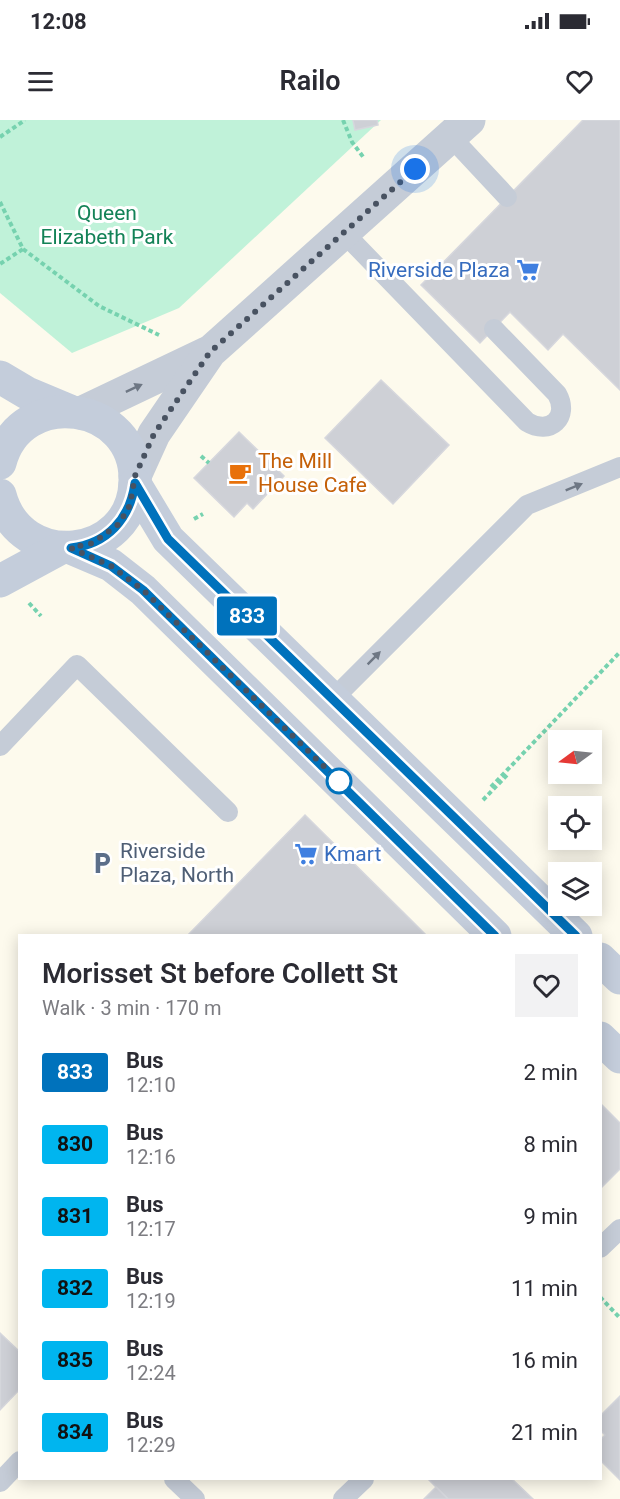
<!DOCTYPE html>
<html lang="en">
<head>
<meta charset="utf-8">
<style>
	:root { --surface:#fff; --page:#f2f2f3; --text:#2b2b33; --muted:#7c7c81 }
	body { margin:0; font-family:Roboto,sans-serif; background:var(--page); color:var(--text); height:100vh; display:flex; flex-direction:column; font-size:22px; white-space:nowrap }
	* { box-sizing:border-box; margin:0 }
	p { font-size:20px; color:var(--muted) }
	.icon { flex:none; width:33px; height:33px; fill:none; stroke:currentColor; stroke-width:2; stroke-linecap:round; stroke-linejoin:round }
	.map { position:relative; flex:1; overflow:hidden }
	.sheet { position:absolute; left:18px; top:814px; width:584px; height:546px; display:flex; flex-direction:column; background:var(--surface); border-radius:0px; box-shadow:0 3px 15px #0003 }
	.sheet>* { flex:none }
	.badge { padding:0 12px; border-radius:4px; font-size:21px; line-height:39px }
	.needle { width:39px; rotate:255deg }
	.buttons { position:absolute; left:548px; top:610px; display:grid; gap:12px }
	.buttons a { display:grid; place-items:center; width:54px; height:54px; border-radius:0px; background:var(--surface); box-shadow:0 3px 15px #0003; font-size:30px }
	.you { position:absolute; width:30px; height:30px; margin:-15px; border:4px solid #fff; border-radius:50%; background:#1a73e8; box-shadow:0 0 0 9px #1a73e833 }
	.map>.badge { position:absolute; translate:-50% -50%; box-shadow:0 0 0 3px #fff }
	.round { display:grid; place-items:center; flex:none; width:63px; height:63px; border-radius:0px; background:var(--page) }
	.headline { display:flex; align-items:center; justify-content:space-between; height:102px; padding:0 24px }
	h1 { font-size:28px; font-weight:600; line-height:45px }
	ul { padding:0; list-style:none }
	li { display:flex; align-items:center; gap:18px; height:72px; padding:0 24px }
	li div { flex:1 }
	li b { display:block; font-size:22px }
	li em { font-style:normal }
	li .badge { min-width:66px; font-weight:700; text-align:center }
	.status { display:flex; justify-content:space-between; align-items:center; height:42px; padding:0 30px; background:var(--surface); direction:ltr }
	.status svg { height:16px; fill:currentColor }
	header { display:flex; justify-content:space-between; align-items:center; height:78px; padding:0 24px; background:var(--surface); font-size:27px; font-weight:600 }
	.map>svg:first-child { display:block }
</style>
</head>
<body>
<div class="status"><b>12:08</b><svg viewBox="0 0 49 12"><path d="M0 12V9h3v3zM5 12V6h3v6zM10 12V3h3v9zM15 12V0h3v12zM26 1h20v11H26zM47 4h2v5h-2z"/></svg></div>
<header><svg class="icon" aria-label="menu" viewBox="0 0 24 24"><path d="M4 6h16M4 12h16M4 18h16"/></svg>Railo<svg class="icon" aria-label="heart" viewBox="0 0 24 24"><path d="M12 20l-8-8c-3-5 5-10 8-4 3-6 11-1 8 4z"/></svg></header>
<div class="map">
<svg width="620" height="1379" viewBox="0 0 620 1379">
	<rect width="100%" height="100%" fill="#f4f2f2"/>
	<path fill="#fdfaed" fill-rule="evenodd" d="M 0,0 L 620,0 L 620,1379 L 0,1379 ZM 558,621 L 591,621 L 591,654 L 558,654 ZM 558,687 L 591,687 L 591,720 L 558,720 ZM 558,753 L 591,753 L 591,786 L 558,786 ZM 20,816 L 600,816 L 600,1359 L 20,1359 Z"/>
	<polygon fill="#c0f2d9" points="0,0 381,0 179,188 72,233 0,173"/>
	<g fill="#ced0d6" stroke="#d6d7dd" stroke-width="1.5">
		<polygon points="353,0 377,0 378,5 355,10"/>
		<polygon points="583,0 620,0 620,270 563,214 548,230 510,192 480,223 421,165"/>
		<polygon points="381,260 449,325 393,384 325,318"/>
		<polygon points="239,312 284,356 253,389 247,383 234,397 194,358"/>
		<polygon points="305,695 405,794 427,816 187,816"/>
		<polygon points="602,985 620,1003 620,1049 600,1069 600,987"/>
		<polygon points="0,1213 20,1232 20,1269 0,1290"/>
		<polygon points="620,1276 620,1360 600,1340 600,1320 605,1315 600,1310 600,1296"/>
		<polygon points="428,1359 512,1359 533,1379 448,1379"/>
		<polygon points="436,1367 448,1379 424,1379"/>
	</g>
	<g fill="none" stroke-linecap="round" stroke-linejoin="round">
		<g stroke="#76d2af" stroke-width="4" stroke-dasharray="4.5 3" stroke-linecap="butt">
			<polyline points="343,0 352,22 364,38"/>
			<polyline points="0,17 25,0"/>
			<polyline points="0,82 23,129 0,144"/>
			<polyline points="23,129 99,186 159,215"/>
			<polyline points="201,336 209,343"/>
			<polyline points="194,399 203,394"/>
			<polyline points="29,483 41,496"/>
			<polyline points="491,667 620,532"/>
			<polyline points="483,680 509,653"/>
			<polyline points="600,1177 620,1198"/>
		</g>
		<g stroke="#c5ccd7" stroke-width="20">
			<polyline points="451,17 507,77"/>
			<path d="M 344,113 L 527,302 C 550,316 570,297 557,274 L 494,209"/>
			<polyline points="333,579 527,385 620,347"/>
			<polyline points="0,626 77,545 228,692"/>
			<polyline points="600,1128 620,1109"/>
			<polyline points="174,1359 195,1379"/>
			<polyline points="0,1362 20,1341"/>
			<polyline points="343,1379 364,1359"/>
		</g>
		<g stroke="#c5ccd7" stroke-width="33">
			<polyline points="81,293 207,233"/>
			<polyline points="135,356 154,314 210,232 469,0"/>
		</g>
		<g stroke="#c4cddb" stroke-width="33">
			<polyline points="0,257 27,273 70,291"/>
			<path d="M 0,343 C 20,264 138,281 135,362 C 132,441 20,452 0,375"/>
			<polyline points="135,364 168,419 576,816"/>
			<polyline points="71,428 111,445 143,470 495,816"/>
			<polyline points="0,461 61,428"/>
			<polyline points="600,839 620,858"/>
			<polyline points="600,918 620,937"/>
		</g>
	</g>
	<defs><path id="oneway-solid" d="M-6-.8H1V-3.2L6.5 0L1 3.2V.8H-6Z" transform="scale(1.5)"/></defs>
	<g fill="#6e7784">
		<use href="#oneway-solid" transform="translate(134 268) rotate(-25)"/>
		<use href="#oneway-solid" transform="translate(574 367) rotate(-22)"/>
		<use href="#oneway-solid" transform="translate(374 538) rotate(-45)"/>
	</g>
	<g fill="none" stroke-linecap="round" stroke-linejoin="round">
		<g stroke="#fff" stroke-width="14">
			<path id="line" d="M 495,816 L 143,470 L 111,446 L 71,428 C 107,424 130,399 135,363 L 168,419 L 576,816"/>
		</g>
		<use href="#line" stroke="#0072bc" stroke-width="9"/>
		<polyline stroke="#485261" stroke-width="6" stroke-dasharray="0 10.8" points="339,661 143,470 111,446 71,428 93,423 119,404 130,385 135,356 154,314 210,232 415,49"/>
	</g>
	<defs>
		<g id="supermarket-bare" transform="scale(1.8)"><path d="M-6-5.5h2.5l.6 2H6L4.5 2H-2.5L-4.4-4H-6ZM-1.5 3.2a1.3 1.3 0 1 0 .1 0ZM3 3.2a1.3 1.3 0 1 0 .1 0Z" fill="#3f7fe0" stroke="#fff" stroke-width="2.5" paint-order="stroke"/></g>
		<g id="cafe-bare" transform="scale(1.8)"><path d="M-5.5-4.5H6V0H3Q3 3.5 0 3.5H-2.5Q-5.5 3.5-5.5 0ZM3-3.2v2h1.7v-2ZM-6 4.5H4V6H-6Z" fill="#e8710a" stroke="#fff" stroke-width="2.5" paint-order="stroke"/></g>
		<g id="parking-bare" transform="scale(1.8)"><path d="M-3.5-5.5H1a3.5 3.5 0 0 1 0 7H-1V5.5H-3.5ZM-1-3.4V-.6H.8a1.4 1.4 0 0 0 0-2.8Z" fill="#5c6f8a" stroke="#fff" stroke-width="2.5" paint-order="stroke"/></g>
	</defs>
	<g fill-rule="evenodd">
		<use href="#supermarket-bare" x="528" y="150"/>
		<use href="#cafe-bare" x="240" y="353"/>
		<use href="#supermarket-bare" x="306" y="734"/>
		<use href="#parking-bare" x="102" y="743"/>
	</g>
	<circle fill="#fff" stroke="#0072bc" stroke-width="3" cx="339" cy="661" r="12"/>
	<g text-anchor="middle" stroke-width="6" stroke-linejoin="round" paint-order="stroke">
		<g font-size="21" fill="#138257" stroke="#fff">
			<text x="107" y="100">Queen<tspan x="107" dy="24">Elizabeth Park</tspan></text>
		</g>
		<g font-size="21" fill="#366cbe" stroke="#fff" text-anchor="end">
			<text x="510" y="157">Riverside Plaza</text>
			<text x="324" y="741" text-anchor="start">Kmart</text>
		</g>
		<g font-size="21" fill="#c56008" stroke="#fff" text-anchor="start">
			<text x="258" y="348">The Mill<tspan x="258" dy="24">House Cafe</tspan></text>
		</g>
		<g font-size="21" fill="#4e5e75" stroke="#fff" text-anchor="start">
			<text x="120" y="738">Riverside<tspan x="120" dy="24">Plaza, North</tspan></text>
		</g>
	</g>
</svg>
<div class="buttons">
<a><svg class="needle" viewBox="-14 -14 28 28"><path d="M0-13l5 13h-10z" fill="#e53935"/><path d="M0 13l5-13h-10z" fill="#7c7c81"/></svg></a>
<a><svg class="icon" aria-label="locate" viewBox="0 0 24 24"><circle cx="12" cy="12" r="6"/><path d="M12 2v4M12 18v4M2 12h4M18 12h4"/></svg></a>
<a><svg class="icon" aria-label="layers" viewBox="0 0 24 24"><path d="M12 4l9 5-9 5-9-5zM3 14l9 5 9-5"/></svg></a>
</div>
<div class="you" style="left:415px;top:49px"></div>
<b class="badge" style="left:247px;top:496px;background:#0072bc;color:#fff">833</b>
<section class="sheet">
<div class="headline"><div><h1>Morisset St before Collett St</h1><p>Walk · 3 min · 170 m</p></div><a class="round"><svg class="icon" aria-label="heart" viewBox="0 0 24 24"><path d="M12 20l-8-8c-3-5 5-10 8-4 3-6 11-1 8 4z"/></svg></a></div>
<ul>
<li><span class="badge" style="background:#0072bc;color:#fff">833</span><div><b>Bus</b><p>12:10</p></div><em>2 min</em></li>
<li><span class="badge" style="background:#00b5ef;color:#111">830</span><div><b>Bus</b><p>12:16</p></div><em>8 min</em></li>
<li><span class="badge" style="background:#00b5ef;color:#111">831</span><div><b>Bus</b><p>12:17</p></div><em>9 min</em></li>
<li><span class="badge" style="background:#00b5ef;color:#111">832</span><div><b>Bus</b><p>12:19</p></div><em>11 min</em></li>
<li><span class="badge" style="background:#00b5ef;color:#111">835</span><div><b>Bus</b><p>12:24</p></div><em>16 min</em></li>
<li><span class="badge" style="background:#00b5ef;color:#111">834</span><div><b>Bus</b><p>12:29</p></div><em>21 min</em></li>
</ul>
</section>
</div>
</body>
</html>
